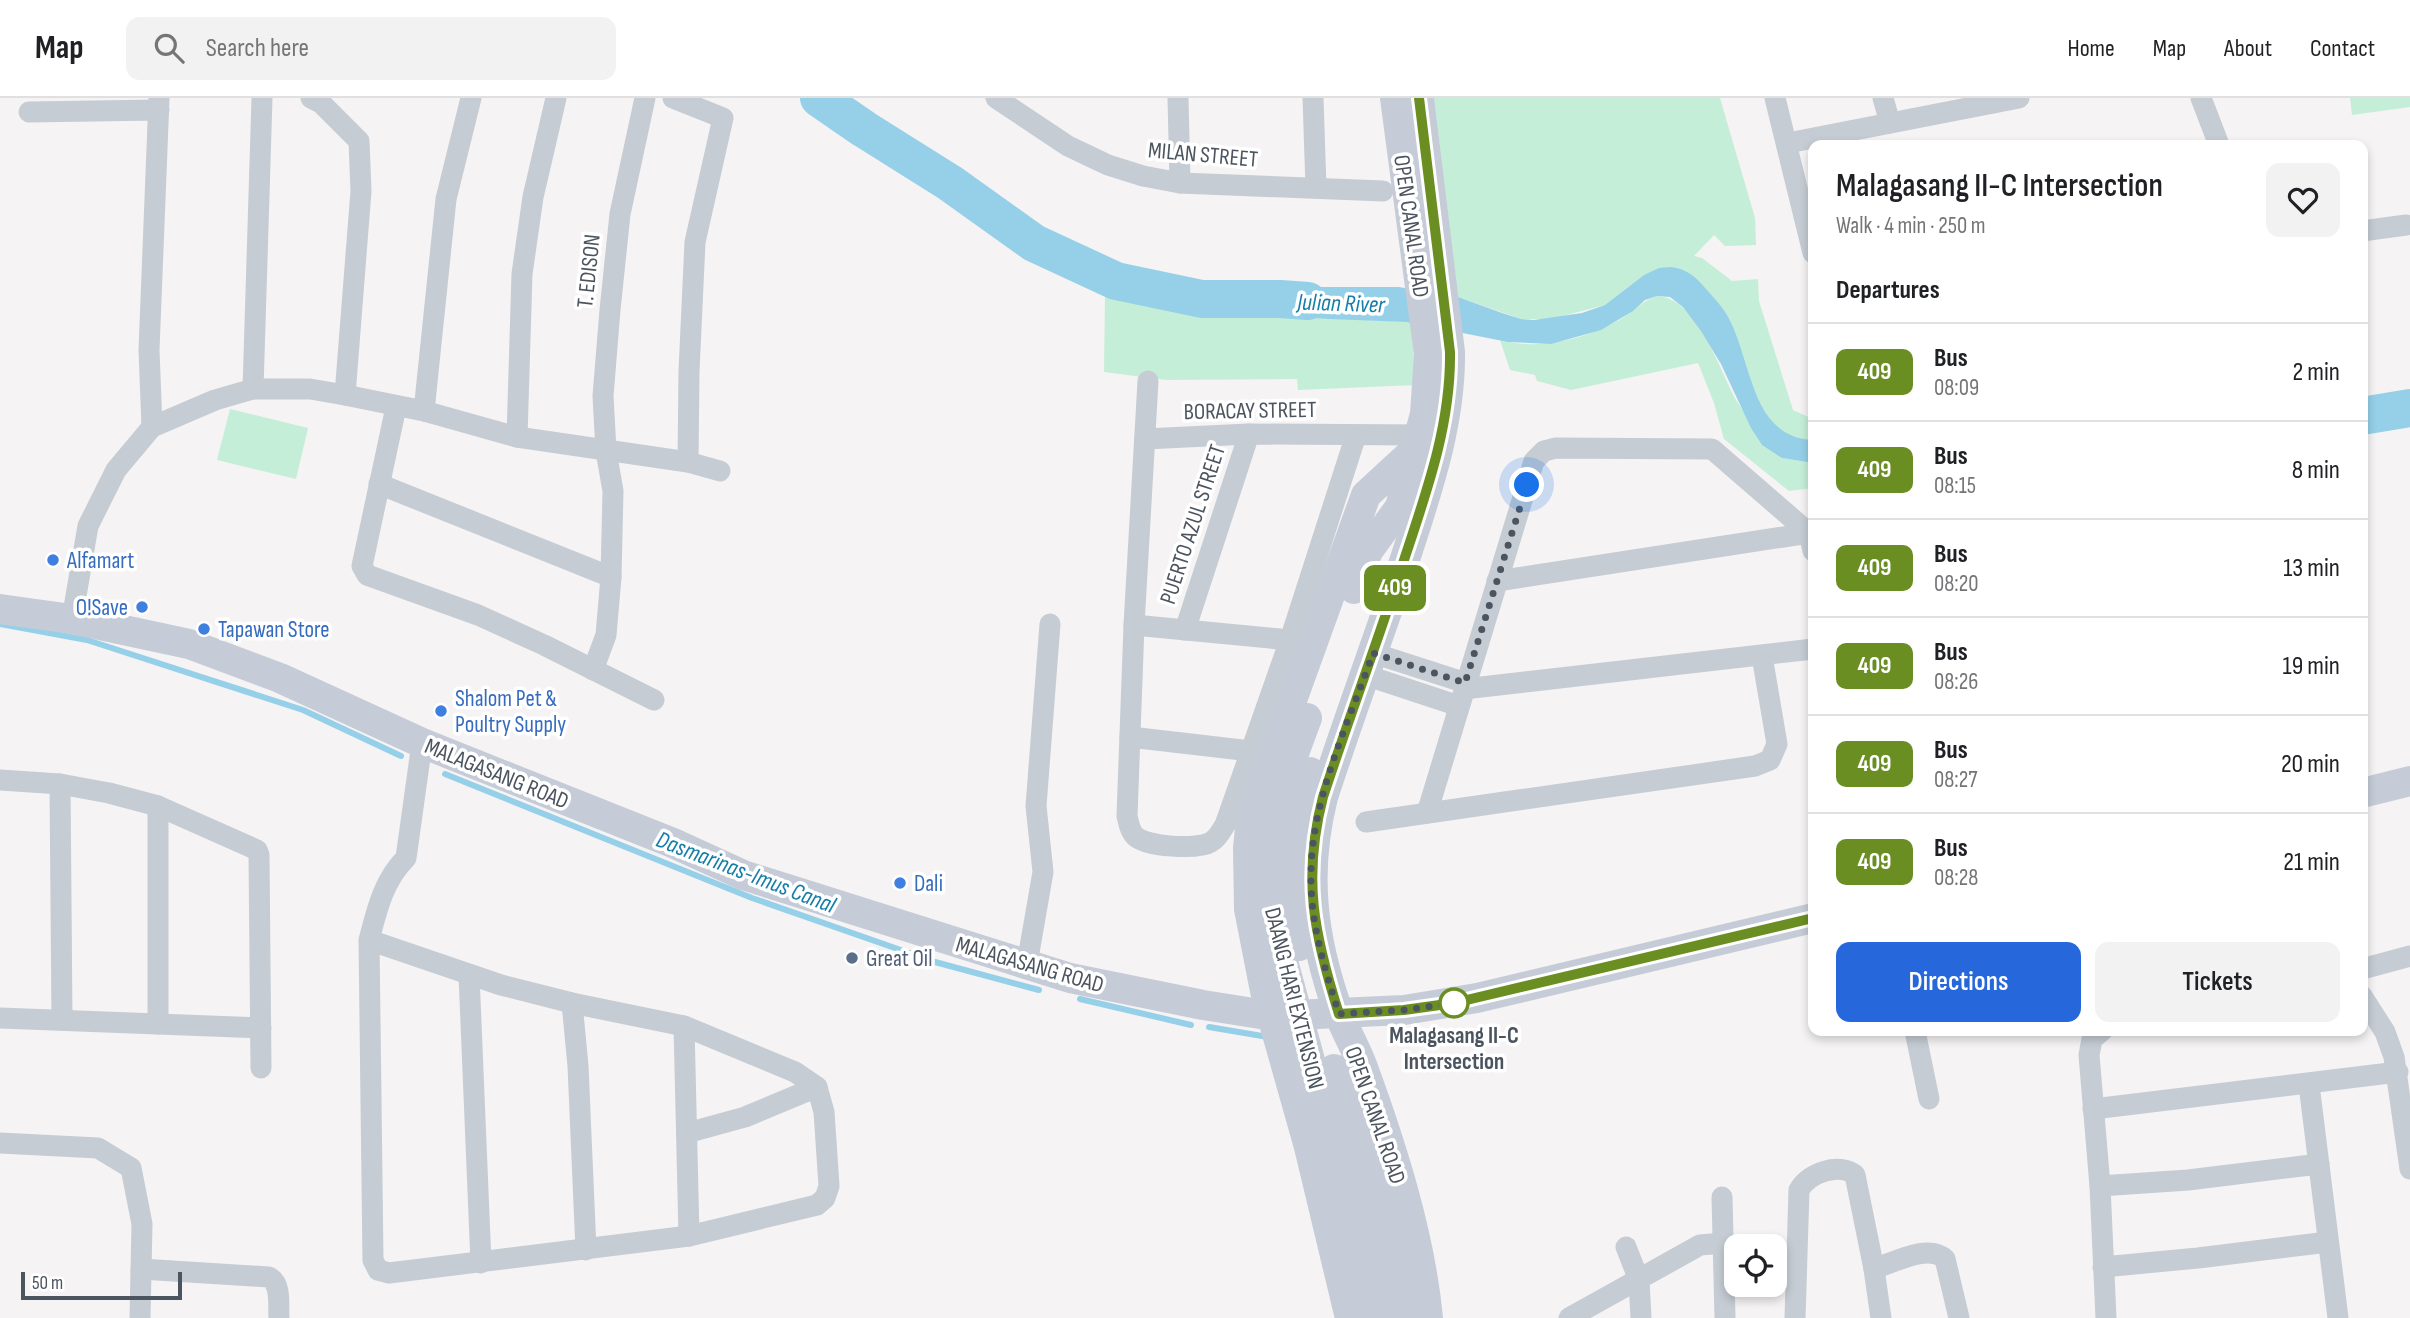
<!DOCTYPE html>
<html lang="en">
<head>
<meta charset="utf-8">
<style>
	:root { --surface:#fff; --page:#f2f2f2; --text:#202124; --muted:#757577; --line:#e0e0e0; --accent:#2667db }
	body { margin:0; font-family:"Sofia Sans Condensed",sans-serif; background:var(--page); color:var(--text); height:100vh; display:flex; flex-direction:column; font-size:26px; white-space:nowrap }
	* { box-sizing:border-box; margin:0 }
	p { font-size:23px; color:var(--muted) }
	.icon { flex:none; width:38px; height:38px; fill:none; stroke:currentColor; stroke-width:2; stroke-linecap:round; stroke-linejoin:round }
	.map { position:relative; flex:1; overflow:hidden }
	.details { position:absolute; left:1808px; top:42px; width:560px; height:896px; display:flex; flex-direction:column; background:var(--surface); border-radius:14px; box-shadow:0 4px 10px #0003 }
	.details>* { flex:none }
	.badge { padding:0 14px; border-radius:10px; font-size:24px; line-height:46px }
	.buttons { position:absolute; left:1724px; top:1136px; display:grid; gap:14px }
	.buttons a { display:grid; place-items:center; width:63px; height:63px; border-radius:14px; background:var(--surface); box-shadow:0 4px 10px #0003; font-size:35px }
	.scale { position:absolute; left:21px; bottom:18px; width:161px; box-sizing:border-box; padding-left:7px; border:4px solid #4b545f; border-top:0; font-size:19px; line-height:24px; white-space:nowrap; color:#4b545f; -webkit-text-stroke:5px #fff; paint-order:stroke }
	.you { position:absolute; width:35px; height:35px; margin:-18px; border:5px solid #fff; border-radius:50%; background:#1a73e8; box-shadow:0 0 0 10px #1a73e833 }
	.map>.badge { position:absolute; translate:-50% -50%; box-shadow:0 0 0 4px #fff }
	h2 { padding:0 28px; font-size:26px; line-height:63px }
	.round { display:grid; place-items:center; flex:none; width:74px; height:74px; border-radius:14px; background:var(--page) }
	.summary { display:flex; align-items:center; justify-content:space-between; height:119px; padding:0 28px }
	h1 { font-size:33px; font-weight:600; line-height:52px }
	.primary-button { display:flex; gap:14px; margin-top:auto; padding:14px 28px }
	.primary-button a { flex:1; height:80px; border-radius:14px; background:var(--accent); color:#fff; font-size:28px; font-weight:600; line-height:80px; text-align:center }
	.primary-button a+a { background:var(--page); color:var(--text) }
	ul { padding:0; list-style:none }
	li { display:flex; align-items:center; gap:21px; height:98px; padding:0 28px; border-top:2px solid var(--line) }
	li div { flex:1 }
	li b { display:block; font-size:26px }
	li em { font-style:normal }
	li .badge { min-width:77px; font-weight:700; text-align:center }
	header { display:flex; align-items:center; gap:42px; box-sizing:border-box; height:98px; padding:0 35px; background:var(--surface); border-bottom:2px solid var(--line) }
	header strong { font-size:33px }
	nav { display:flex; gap:38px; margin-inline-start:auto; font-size:24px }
	.search { width:490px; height:63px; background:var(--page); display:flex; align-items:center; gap:18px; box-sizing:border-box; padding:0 24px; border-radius:14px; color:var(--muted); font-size:26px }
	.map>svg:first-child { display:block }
</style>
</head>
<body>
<header>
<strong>Map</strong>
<div class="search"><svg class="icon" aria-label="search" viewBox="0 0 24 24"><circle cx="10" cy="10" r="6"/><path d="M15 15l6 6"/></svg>Search here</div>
<nav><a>Home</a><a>Map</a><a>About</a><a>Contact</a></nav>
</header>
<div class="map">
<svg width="2410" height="1220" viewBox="0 0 2410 1220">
	<rect width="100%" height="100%" fill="#f5f3f3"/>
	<g fill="#c5eed8">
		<path d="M 1434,0 L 1720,0 L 1755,120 L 1756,147 L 1725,148 L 1714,137 L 1694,158 L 1702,160 L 1732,183 L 1758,181 L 1759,203 L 1793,312 L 1813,321 L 1813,342 C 1802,342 1791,341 1782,334 C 1755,313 1741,249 1727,217 L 1644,177 L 1605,207 L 1551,221 L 1521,221 L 1458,199 Z"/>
		<polygon points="2350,0 2410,0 2410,9 2352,17"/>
		<path d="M 1657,198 C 1700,201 1719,274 1738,305 C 1750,324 1768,342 1782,360 L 1813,365 L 1813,390 L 1789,393 L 1724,341 L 1714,305 L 1698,265 L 1571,292 L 1537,283 L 1535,277 L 1510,272 L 1500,242 C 1541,253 1585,241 1621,221 C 1633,213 1643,203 1657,198 Z"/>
		<polygon points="1105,199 1198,214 1411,224 1416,287 1298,292 1297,281 1166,282 1104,274"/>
		<polygon points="230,311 308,330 296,381 217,362"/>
	</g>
	<path fill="#95d0e8" d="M 1671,169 C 1687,171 1696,179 1706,191 C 1713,199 1721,207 1727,217 C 1752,260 1750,340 1813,342 L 1813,365 L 1782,360 L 1762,347 L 1751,330 L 1721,266 L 1701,233 L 1683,209 L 1670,199 L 1657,198 L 1645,202 L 1633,213 L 1601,232 L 1551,246 L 1508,244 L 1407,224 L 1329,221 L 1256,216 L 1254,189 L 1399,189 L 1458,199 L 1502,215 L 1521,221 L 1534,222 L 1582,215 L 1605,207 L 1644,177 L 1659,170 Z"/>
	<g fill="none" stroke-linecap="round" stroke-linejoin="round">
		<g stroke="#95d0e8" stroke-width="6">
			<polyline points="0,526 87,542 303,612 401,658"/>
			<polyline points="445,676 752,800 935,864 1039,892"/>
			<polyline points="1080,901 1191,927"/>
			<polyline points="1209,929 1268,939"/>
		</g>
		<g stroke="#95d0e8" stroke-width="38">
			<polyline points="819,0 864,31 950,85 1034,145 1116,183 1202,201 1280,201 1308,203"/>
			<polyline points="2362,318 2410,310"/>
		</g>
		<g stroke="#c5ccd3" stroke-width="21">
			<polyline points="311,0 321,5 359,43 361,93 345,297"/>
			<polyline points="673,0 723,20 695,144 689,273 688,364"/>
			<polyline points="996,0 1068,48 1108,67 1143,78 1180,85 1383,93"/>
			<polyline points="1178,0 1180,85"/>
			<polyline points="1313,0 1316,90"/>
			<polyline points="1775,0 1813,155"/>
			<polyline points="1883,0 1890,25"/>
			<polyline points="2201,0 2219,47"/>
			<polyline points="29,14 159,12"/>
			<polyline points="1788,45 2019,0"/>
			<polyline points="2362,133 2406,127"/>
			<path d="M 1148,283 L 1134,527 L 1127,718 C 1129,725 1129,732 1135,738 C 1146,749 1198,752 1211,744 C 1218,740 1221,733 1225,727 L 1290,542 L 1356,337"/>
			<polyline points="253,291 262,0"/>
			<polyline points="396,309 362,468 367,477 478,517 544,547 654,602"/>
			<polyline points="424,313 446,101 471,0"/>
			<polyline points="152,329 149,252 159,0"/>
			<polyline points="517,339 522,176 533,99 556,0"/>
			<polyline points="1145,341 1249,336 1420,337"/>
			<polyline points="379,386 611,479"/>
			<polyline points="1497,483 1809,435"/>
			<polyline points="72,521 88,428 116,372 152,329 215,302 253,291 310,291 345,297 424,313 517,339 688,364 720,373"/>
			<polyline points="1134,527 1290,542"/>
			<polyline points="1185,532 1249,336"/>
			<polyline points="1373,555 1466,585"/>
			<polyline points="593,572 606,537 611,479 613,393 606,353 603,298 610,212 620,116 645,0"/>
			<polyline points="1365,577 1459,608"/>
			<polyline points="1464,591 1813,551"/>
			<polyline points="1130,639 1251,653"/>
			<polyline points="0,682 60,686 109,695 158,708 257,752 259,757 261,970"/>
			<polyline points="60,686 62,922"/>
			<polyline points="158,708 158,926"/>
			<polyline points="1427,715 1534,363 1544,353 1556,350 1712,351 1809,435 1813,453"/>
			<polyline points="1366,724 1755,668 1770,662 1777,646 1762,558"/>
			<path d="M 369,842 L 501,887 L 572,905 L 684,928 L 795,974 L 817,989 L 824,1014 L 829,1088 L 825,1100 L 817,1107 L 689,1138 L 389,1175 L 378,1172 L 373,1162 L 369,842 C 377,812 383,783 406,760 L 422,645"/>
			<polyline points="1027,866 1043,774 1036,708 1050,526"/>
			<polyline points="2362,871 2410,858"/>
			<polyline points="469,877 481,1165"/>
			<polyline points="2362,898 2385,934 2394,959 2410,1071"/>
			<polyline points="572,905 578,968 586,1152"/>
			<polyline points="0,920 261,930"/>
			<polyline points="684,928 689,1138"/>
			<polyline points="1915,933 1929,1001"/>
			<polyline points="2102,933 2092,941 2089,957 2100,1088 2106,1220"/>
			<polyline points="2309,987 2338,1220"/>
			<polyline points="2093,1011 2398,974"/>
			<polyline points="687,1035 745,1019 817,989"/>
			<polyline points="0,1045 98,1050 131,1070 142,1126 140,1220"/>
			<polyline points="2100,1088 2188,1082 2319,1066"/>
			<polyline points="1722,1099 1725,1220"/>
			<polyline points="1626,1149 1639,1182 1641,1220"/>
			<polyline points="2103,1169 2198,1160 2328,1144"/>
			<path d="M 141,1171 L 269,1179 C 282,1186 278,1207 279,1220"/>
			<path d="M 1874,1171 C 1893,1165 1928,1145 1945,1161 L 1959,1220"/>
			<polyline points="1569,1220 1700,1147 1723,1145"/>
			<path d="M 1795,1220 L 1799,1092 C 1809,1075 1839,1064 1855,1077 L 1874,1171 L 1881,1220"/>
		</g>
		<g stroke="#c5ccd7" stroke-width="30">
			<path d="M 1419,0 L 1450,254 C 1451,325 1427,394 1405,461 C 1378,541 1349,619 1323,699 C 1304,775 1312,839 1338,913 C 1345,932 1355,949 1362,967 C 1391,1046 1420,1136 1428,1220"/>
			<polyline points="1354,491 1368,453 1400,409 1425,316 1429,256 1395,0"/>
			<polyline points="0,511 72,521 189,546 280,580 422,645 673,745 743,777 1070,880 1203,907 1273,918 1404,912 1477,900 1813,820"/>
			<polyline points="2362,695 2410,683"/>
			<path d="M 1299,848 C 1282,786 1291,735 1310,674"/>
			<path d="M 1284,867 C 1279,848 1272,829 1270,809 C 1261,744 1284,681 1307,620"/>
			<path d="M 1334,971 C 1361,1053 1390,1134 1402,1220"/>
			<polyline points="1314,977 1364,1157 1376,1220"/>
			<polyline points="1350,1220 1309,1049 1265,893 1249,811 1248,750 1250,730 1265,677 1366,397 1416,351"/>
		</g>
		<polyline stroke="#c5ccd7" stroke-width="30" points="1284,867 1314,977"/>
	</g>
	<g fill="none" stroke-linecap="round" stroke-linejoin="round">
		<g stroke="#fff" stroke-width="16">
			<path id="line" d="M 1419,0 L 1450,254 C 1451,324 1428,390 1406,456 C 1380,537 1350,617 1323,699 C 1302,780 1314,837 1339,916 L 1404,912 L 1454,905 L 1813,820"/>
		</g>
		<use href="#line" stroke="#6b8e23" stroke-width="10"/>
		<path stroke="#4b545f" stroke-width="7" stroke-dasharray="0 12.6" d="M 1454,905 L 1404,912 L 1339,916 C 1325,872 1311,827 1311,781 C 1310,703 1348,627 1373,555 L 1465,585 L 1527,387"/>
	</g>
	<g fill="#3f7fe0" stroke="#fff" stroke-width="2.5">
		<circle cx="53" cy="462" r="7"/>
		<circle cx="142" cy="509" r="7"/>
		<circle cx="204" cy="531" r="7"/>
		<circle cx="441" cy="613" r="7"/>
		<circle cx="900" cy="785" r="7"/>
	</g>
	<circle fill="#5c6f8a" stroke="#fff" stroke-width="2.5" cx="852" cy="860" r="7"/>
	<circle fill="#fff" stroke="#6b8e23" stroke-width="3.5" cx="1454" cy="905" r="14"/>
	<g text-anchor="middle" stroke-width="7" stroke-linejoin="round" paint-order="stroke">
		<g font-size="23" fill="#4b545f" stroke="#fff">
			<text transform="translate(1203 56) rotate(5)" y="8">MILAN STREET</text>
			<text transform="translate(1412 128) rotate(82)" y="8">OPEN CANAL ROAD</text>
			<text transform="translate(588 173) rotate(-84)" y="8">T. EDISON</text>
			<text transform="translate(1250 312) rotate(-1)" y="8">BORACAY STREET</text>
			<text transform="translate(1192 426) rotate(-72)" y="8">PUERTO AZUL STREET</text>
			<text transform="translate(497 675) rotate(22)" y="8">MALAGASANG ROAD</text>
			<text transform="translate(1030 866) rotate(16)" y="8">MALAGASANG ROAD</text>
			<text transform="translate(1295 900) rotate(76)" y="8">DAANG HARI EXTENSION</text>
			<text transform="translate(1376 1017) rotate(71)" y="8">OPEN CANAL ROAD</text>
		</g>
		<g font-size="23" fill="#366cbe" stroke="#fff" text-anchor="start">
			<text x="67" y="470">Alfamart</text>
			<text x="128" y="517" text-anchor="end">O!Save</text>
			<text x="218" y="539">Tapawan Store</text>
			<text x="455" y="608">Shalom Pet &amp;<tspan x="455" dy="26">Poultry Supply</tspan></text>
			<text x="914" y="793">Dali</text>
		</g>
		<g font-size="23" fill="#4e5e75" stroke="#fff" text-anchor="start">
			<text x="866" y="868">Great Oil</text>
		</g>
		<g font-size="23" font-weight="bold" fill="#4b545f" stroke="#fff">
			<text x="1454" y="945">Malagasang II-C<tspan x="1454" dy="26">Intersection</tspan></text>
		</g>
		<g font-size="24" font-style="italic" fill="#167ea8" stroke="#fff">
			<text transform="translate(1341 205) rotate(2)" y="8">Julian River</text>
			<text transform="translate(746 774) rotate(21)" y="8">Dasmarinas-Imus Canal</text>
		</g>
	</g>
</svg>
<div class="buttons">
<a><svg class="icon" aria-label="locate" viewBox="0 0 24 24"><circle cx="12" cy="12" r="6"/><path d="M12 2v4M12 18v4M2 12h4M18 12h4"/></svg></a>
</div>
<div class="scale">50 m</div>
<div class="you" style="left:1527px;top:387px"></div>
<b class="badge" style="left:1395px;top:490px;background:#6b8e23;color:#fff">409</b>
<section class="details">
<div class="summary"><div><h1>Malagasang II-C Intersection</h1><p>Walk · 4 min · 250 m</p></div><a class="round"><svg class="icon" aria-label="heart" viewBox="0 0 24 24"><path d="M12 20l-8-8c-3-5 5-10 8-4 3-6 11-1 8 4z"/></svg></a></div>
<h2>Departures</h2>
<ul>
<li><span class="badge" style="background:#6b8e23;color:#fff">409</span><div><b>Bus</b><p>08:09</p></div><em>2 min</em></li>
<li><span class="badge" style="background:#6b8e23;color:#fff">409</span><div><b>Bus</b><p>08:15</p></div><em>8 min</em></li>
<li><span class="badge" style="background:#6b8e23;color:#fff">409</span><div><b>Bus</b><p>08:20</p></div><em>13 min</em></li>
<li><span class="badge" style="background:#6b8e23;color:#fff">409</span><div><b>Bus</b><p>08:26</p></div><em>19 min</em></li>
<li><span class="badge" style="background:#6b8e23;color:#fff">409</span><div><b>Bus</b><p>08:27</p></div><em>20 min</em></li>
<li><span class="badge" style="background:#6b8e23;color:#fff">409</span><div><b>Bus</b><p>08:28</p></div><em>21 min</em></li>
</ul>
<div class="primary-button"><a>Directions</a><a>Tickets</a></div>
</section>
</div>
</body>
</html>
